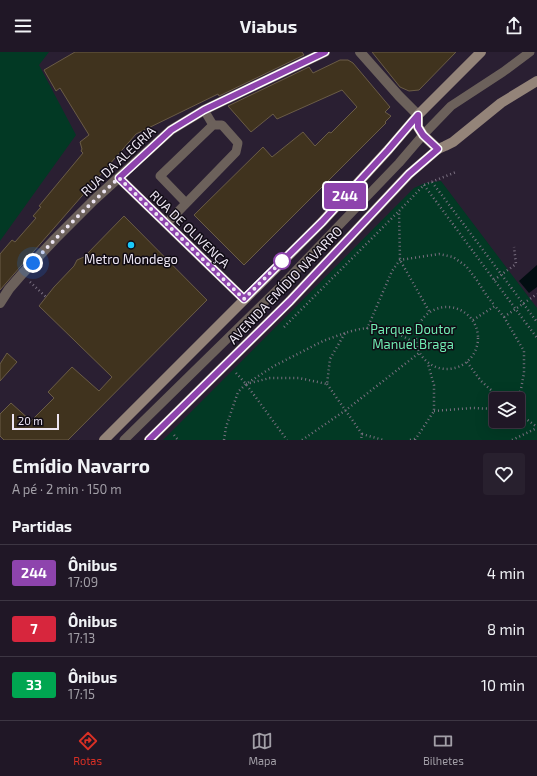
<!DOCTYPE html>
<html lang="pt">
<head>
<meta charset="utf-8">
<style>
	:root { --surface:#201726; --page:#28202e; --text:#f1f3f6; --muted:#a29fa7; --line:#3d3643; --accent:#d93025 }
	body { margin:0; font-family:"Exo 2",sans-serif; background:var(--page); color:var(--text); height:100vh; display:flex; flex-direction:column; font-size:15px; white-space:nowrap }
	* { box-sizing:border-box; margin:0 }
	p { font-size:13px; color:var(--muted) }
	.icon { flex:none; width:22px; height:22px; fill:none; stroke:currentColor; stroke-width:2; stroke-linecap:round; stroke-linejoin:round }
	.map { position:relative; height:388px; overflow:hidden }
	.details { display:flex; flex-direction:column; background:var(--surface); flex:1 }
	.details>* { flex:none }
	.badge { padding:0 8px; border-radius:3px; font-size:14px; line-height:26px }
	.tools { position:absolute; left:489px; top:340px; display:grid; gap:8px }
	.tools a { display:grid; place-items:center; width:36px; height:36px; border-radius:4px; background:var(--surface); box-shadow:0 4px 16px #0002,0 0 0 1px var(--line); font-size:20px }
	.scale { position:absolute; left:12px; bottom:10px; width:47px; box-sizing:border-box; padding-left:4px; border:2px solid #ede6f3; border-top:0; font-size:11px; line-height:14px; white-space:nowrap; color:#ede6f3; -webkit-text-stroke:3px #100b14; paint-order:stroke }
	.you { position:absolute; width:20px; height:20px; margin:-10px; border:3px solid #fff; border-radius:50%; background:#1a73e8; box-shadow:0 0 0 6px #1a73e833 }
	.map>.badge { position:absolute; translate:-50% -50%; box-shadow:0 0 0 2px #fff }
	h2 { padding:0 12px; font-size:15px; line-height:36px }
	.round { display:grid; place-items:center; flex:none; width:42px; height:42px; border-radius:4px; background:var(--page) }
	.summary { display:flex; align-items:center; justify-content:space-between; height:68px; padding:0 12px }
	h1 { font-size:19px; font-weight:700; line-height:30px }
	ul { padding:0; list-style:none }
	li { display:flex; align-items:center; gap:12px; height:56px; padding:0 12px; border-top:1px solid var(--line) }
	li div { flex:1 }
	li b { display:block; font-size:15px }
	li em { font-style:normal }
	li .badge { min-width:44px; font-weight:700; text-align:center }
	header { display:flex; justify-content:space-between; align-items:center; height:52px; padding:0 12px; background:var(--surface); font-size:18px; font-weight:700 }
	.tabs { display:flex; justify-content:space-around; align-items:center; height:56px; border-top:1px solid var(--line); background:var(--surface); font-size:11px; color:var(--muted) }
	.tabs a { display:grid; justify-items:center; gap:2px }
	.tabs .selected { color:var(--accent) }
	.map>svg:first-child { display:block }
</style>
</head>
<body>
<header><svg class="icon" aria-label="menu" viewBox="0 0 24 24"><path d="M4 6h16M4 12h16M4 18h16"/></svg>Viabus<svg class="icon" aria-label="share" viewBox="0 0 24 24"><path d="M12 15V3M7 8l5-5 5 5M5 13v7h14v-7"/></svg></header>
<div class="map">
<svg width="537" height="388" viewBox="0 0 537 388">
	<rect width="100%" height="100%" fill="#2a1f32"/>
	<g fill="#023924" fill-rule="evenodd">
		<polygon points="0,0 49,0 39,13 76,83 0,189"/>
		<path d="M 441,129 L 537,256 L 537,388 L 163,388 L 414,136 L 425,131 ZM 496,347 L 518,347 L 518,369 L 496,369 Z"/>
	</g>
	<polygon fill="#020d11" points="537,213 537,235 529,241 519,229"/>
	<g fill="#40331e" stroke="#6a5c46">
		<polygon points="75,0 302,0 304,3 219,44 218,42 136,82 0,238 0,202 12,188 15,190 36,166 33,164 41,155 39,154 83,101 81,99 82,97 80,90 89,83 60,36 56,39 44,18"/>
		<polygon points="372,0 456,0 419,38 409,39 400,35"/>
		<polygon points="340,8 348,8 353,11 390,55 385,60 391,64 385,70 386,71 244,213 194,163 263,95 272,105 303,80 315,94 329,80 331,81 357,55 342,38 277,67 273,62 251,80 228,54 309,15 313,21"/>
		<polygon points="124,164 207,248 68,388 4,388 0,384 0,362 11,351 31,369 54,346 48,340 72,315 99,339 112,325 39,254 54,235 74,214 77,208 84,205"/>
		<polygon points="7,301 17,310 0,329 0,312"/>
	</g>
	<g fill="none" stroke-linecap="round" stroke-linejoin="round">
		<g stroke="#7a7081" stroke-width="2.5" stroke-dasharray="1 3" stroke-linecap="butt">
			<polyline points="432,130 537,270"/>
			<polyline points="424,133 537,286"/>
			<polyline points="494,228 516,212 514,195"/>
			<polyline points="30,230 46,245"/>
			<circle cx="447" cy="286" r="31"/>
			<polyline points="429,259 400,208 399,159 424,133 456,120"/>
			<polyline points="504,265 537,242"/>
			<polyline points="473,268 495,254 504,265 524,299 524,321 521,337 518,347"/>
			<polyline points="284,275 399,159"/>
			<polyline points="367,277 392,219 400,208 439,202 453,205 466,214 476,227 487,244 495,254"/>
			<polyline points="467,310 481,329 501,347"/>
			<polyline points="236,321 246,332 287,388"/>
			<path d="M 246,332 L 270,326 L 299,326 L 327,332 L 330,307 L 345,281 C 357,277 376,273 389,278 C 398,281 407,287 416,291"/>
			<polyline points="327,332 362,382 361,388"/>
			<polyline points="434,359 472,356 496,357"/>
			<polyline points="518,361 537,375"/>
			<polyline points="362,382 383,388"/>
			<polyline points="174,383 178,388"/>
			<polyline points="224,388 226,375 238,340 246,332 274,314 323,289 345,281"/>
			<polyline points="302,388 346,358 419,301"/>
			<polyline points="410,388 415,387"/>
			<polyline points="415,388 434,359 434,333 428,312"/>
			<polyline points="512,388 537,376"/>
		</g>
		<g stroke="#6c615b" stroke-width="9">
			<polyline points="204,58 213,73"/>
			<polyline points="166,172 236,100 238,91 222,73 213,73 160,124 186,151"/>
			<polyline points="124,388 278,237 399,111 423,83 451,54 503,20 530,0"/>
		</g>
		<g stroke="#6c615b" stroke-width="10">
			<polyline points="360,0 399,44 418,63"/>
			<polyline points="119,126 244,247"/>
			<polyline points="0,251 9,237 22,222 55,187 94,148 171,78 204,58 325,0"/>
		</g>
		<g stroke="#948479" stroke-width="10">
			<polyline points="418,63 418,75 423,83 438,97"/>
			<polyline points="104,388 322,170 388,98 418,63 481,0"/>
			<polyline points="149,388 290,249 409,122 438,97 445,94 453,90 501,51 537,29"/>
		</g>
	</g>
	<g fill="none" stroke-linecap="round" stroke-linejoin="round">
		<g stroke="#fff" stroke-width="9">
			<polyline id="line" points="149,388 290,249 409,122 438,97 423,83 418,75 418,63 388,98 322,170 244,247 119,126 171,78 204,58 325,0"/>
		</g>
		<use href="#line" stroke="#8e44ad" stroke-width="6"/>
		<path stroke="#ede6f3" stroke-width="4" stroke-dasharray="0 7.2" d="M 33,211 C 60,181 89,153 119,126 L 244,247 L 283,208 L 282,209"/>
	</g>
	<circle fill="#19cafc" stroke="#100b14" stroke-width="1.5" cx="131" cy="193" r="4"/>
	<circle fill="#fff" stroke="#8e44ad" stroke-width="2" cx="282" cy="209" r="8"/>
	<g text-anchor="middle" stroke-width="3" stroke-linejoin="round" paint-order="stroke">
		<g font-size="13" fill="#ede6f3" stroke="#100b14">
			<text transform="translate(118 109) rotate(-43)" y="5">RUA DA ALEGRIA</text>
			<text transform="translate(190 177) rotate(44)" y="5">RUA DE OLIVENÇA</text>
			<text transform="translate(285 233) rotate(-46)" y="5">AVENIDA EMÍDIO NAVARRO</text>
		</g>
		<g font-size="13" fill="#ede6f3" stroke="#100b14">
			<text x="131" y="212">Metro Mondego</text>
		</g>
		<g font-size="13" fill="#71efb4" stroke="#100b14">
			<text x="413" y="282">Parque Doutor<tspan x="413" dy="15">Manuel Braga</tspan></text>
		</g>
	</g>
</svg>
<div class="tools">
<a><svg class="icon" aria-label="layers" viewBox="0 0 24 24"><path d="M12 4l9 5-9 5-9-5zM3 14l9 5 9-5"/></svg></a>
</div>
<div class="scale">20 m</div>
<div class="you" style="left:33px;top:211px"></div>
<b class="badge" style="left:345px;top:144px;background:#8e44ad;color:#fff">244</b>
</div>
<section class="details">
<div class="summary"><div><h1>Emídio Navarro</h1><p>A pé · 2 min · 150 m</p></div><a class="round"><svg class="icon" aria-label="heart" viewBox="0 0 24 24"><path d="M12 20l-8-8c-3-5 5-10 8-4 3-6 11-1 8 4z"/></svg></a></div>
<h2>Partidas</h2>
<ul>
<li><span class="badge" style="background:#8e44ad;color:#fff">244</span><div><b>Ônibus</b><p>17:09</p></div><em>4 min</em></li>
<li><span class="badge" style="background:#d7263d;color:#fff">7</span><div><b>Ônibus</b><p>17:13</p></div><em>8 min</em></li>
<li><span class="badge" style="background:#00a651;color:#fff">33</span><div><b>Ônibus</b><p>17:15</p></div><em>10 min</em></li>
</ul>
</section>
<nav class="tabs">
<a class="selected"><svg class="icon" aria-label="directions" viewBox="0 0 24 24"><path d="M12 3l9 9-9 9-9-9zM9 14v-3h6M13 9l2 2-2 2"/></svg>Rotas</a>
<a><svg class="icon" aria-label="map" viewBox="0 0 24 24"><path d="M3 6l6-2 6 2 6-2v14l-6 2-6-2-6 2zM9 4v14M15 6v14"/></svg>Mapa</a>
<a><svg class="icon" aria-label="tickets" viewBox="0 0 24 24"><path d="M3 7h18v10H3zM15 7v10"/></svg>Bilhetes</a>
</nav>
</body>
</html>
